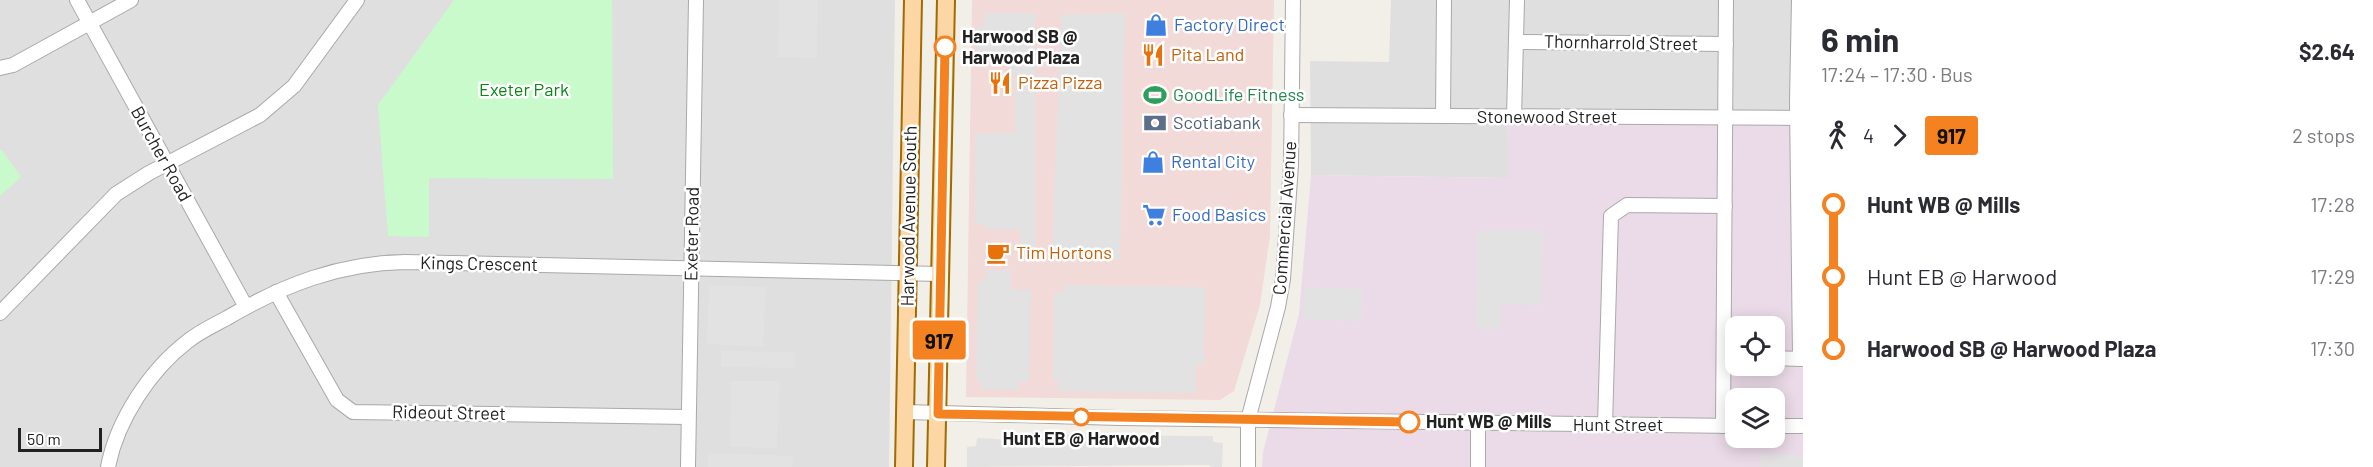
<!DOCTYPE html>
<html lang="en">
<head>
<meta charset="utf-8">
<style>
	:root { --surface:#fff; --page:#f2f2f3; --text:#2b2b33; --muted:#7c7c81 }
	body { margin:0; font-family:Barlow,sans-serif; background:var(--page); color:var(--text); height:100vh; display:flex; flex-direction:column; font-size:22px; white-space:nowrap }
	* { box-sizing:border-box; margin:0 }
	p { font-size:20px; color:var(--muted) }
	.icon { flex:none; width:33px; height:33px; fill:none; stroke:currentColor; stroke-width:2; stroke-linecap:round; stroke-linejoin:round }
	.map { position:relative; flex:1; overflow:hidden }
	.sheet { display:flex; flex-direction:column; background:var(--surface); width:570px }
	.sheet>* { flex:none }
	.badge { padding:0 12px; border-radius:4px; font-size:21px; line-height:39px }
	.controls { position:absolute; left:1725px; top:316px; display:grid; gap:12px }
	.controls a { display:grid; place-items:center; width:60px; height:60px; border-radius:12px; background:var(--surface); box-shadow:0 3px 15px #0003; font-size:30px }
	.scale { position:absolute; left:18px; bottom:15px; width:84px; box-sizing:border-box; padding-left:6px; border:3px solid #222; border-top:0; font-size:16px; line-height:21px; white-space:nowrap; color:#222; -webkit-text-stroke:4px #fff; paint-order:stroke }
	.map>.badge { position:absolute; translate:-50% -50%; box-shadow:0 0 0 3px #fff }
	.legs { display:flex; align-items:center; gap:9px; height:66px; padding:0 18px; font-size:20px }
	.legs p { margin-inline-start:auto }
	.head { display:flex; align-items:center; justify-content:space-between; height:102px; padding:0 18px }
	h1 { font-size:33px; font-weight:700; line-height:45px }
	ul { padding:0 18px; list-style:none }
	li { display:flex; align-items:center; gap:21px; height:72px; font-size:22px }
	li i { display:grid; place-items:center; width:9px; height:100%; margin:0 8px; background:currentColor }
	li i::after { content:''; width:15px; height:15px; margin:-8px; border:4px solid; border-radius:50%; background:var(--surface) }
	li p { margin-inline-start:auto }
	li:first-child i { background:linear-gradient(#0000 50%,currentColor 0) }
	li:last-child i { background:linear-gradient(currentColor 50%,#0000 0) }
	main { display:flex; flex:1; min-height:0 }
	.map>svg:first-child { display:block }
</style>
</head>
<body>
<main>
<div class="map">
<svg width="1803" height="467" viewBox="0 0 1803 467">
	<rect width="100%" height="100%" fill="#f2efe9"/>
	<g fill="#e0dfdf">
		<polygon points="0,0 895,0 889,467 0,467"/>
		<polygon points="1391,0 1803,0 1803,111 1507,111 1509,178 1311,175 1310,61 1389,62"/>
	</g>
	<polygon fill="#f2dad9" points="972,0 1274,0 1270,236 1260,305 1234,391 1220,400 966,397"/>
	<path fill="#ebdbe8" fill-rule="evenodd" d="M 1627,109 L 1803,111 L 1803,467 L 1262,467 L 1263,452 L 1299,314 L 1311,175 L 1508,178 L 1507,111 ZM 1736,327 L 1774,327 L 1774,366 L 1736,366 ZM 1736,399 L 1774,399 L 1774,438 L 1736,438 Z"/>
	<g fill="#c8facc">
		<polygon points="454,0 612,0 613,179 429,178 429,237 388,236 378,105"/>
		<polygon points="0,150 2,150 21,177 0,196"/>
	</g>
	<g fill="#e2e2e2">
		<polygon points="779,0 818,0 817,58 778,57"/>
		<polygon points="984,13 1035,13 1035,260 1020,260 1020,230 986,229 982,224 975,224 975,134 1015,133 1015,73 1010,73 1010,52 977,51 977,26 984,26"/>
		<polygon points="1125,13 1120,260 1052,259 1061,15"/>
		<polygon points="1477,231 1543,231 1542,305 1501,304 1501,329 1476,329"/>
		<polygon points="986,270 1011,270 1011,290 1031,290 1029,382 1019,382 1018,390 980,389 980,381 976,380 978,281 986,281"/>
		<polygon points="709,285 766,287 763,347 707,344"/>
		<polygon points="1063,285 1205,287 1204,364 1196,364 1196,393 1058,391 1059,381 1053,381 1054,293 1063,293"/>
		<polygon points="1305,287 1362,289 1361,321 1303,319"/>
		<polygon points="721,351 794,352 794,368 721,367"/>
		<polygon points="731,381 780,381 777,448 730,447"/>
		<polygon points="1027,435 1213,436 1213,442 1223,443 1222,467 1210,467 1210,465 967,467 967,447 976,446 977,438 1026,441"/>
		<polygon points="708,453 793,456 792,467 708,467"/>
		<polygon points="1761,454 1803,455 1803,467 1761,467"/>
	</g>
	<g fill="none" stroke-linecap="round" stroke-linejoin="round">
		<g stroke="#a9a9a9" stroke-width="16">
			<g id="minor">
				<polyline points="77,0 246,307"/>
				<polyline points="1799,0 1797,102 1800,359"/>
				<polyline points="1517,42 1726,44"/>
				<polyline points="0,68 13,65 131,0"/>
				<polyline points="1291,115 1803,118"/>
				<polyline points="1443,116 1444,0"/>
				<polyline points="1514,117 1517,0"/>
				<polyline points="276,292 337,400 353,412 688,417"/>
				<polyline points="0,313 116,194 149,173 260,115 294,86 357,0"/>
				<polyline points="1774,358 1803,359"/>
				<polyline points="906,412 1119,418 1736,426"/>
				<polyline points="1478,423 1478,467"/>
				<polyline points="1605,425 1611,216 1627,205 1725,206"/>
				<polyline points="1723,426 1726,0"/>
				<polyline points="1774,426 1803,426"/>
				<path d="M 108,467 C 117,420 150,370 188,341 C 199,332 214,325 227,318 C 283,285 340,263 405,262 L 940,274"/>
				<polyline points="688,467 696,0"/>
				<polyline points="1248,467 1248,420 1278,307 1283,279 1291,165 1293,0"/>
			</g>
		</g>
		<g stroke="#a06b00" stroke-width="20">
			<g id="major">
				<polyline points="904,467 913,0"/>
				<polyline points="936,467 946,0"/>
			</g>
		</g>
		<use href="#minor" stroke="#fff" stroke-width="14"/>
		<use href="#major" stroke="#fcd6a4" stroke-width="16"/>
	</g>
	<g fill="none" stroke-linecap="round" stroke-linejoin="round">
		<g stroke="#fff" stroke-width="14">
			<polyline id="line-1" points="945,47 938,414 1409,422"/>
		</g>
		<use href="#line-1" stroke="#f58220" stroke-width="9"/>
	</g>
	<defs>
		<g id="shop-bare" transform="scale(1.8)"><path d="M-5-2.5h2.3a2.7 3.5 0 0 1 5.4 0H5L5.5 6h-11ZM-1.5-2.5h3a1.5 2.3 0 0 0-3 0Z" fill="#3f7fe0" stroke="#fff" stroke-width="2.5" paint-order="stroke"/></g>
		<g id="restaurant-bare" transform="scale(1.8)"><path d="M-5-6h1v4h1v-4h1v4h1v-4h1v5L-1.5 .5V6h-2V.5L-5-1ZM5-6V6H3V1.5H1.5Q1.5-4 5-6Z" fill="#e8710a" stroke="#fff" stroke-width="2.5" paint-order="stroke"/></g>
		<g id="stadium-bare" transform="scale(1.8)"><path d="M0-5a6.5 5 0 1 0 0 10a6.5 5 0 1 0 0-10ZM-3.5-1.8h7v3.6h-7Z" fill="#2e9e5b" stroke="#fff" stroke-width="2.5" paint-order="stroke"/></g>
		<g id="bank-bare" transform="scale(1.8)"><path d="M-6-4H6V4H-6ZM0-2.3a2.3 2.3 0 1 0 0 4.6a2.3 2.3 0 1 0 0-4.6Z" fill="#5c6f8a" stroke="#fff" stroke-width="2.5" paint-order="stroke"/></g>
		<g id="supermarket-bare" transform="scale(1.8)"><path d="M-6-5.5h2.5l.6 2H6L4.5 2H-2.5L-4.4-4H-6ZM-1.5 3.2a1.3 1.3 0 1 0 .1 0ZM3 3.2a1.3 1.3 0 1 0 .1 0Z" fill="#3f7fe0" stroke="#fff" stroke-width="2.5" paint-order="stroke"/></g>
		<g id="cafe-bare" transform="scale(1.8)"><path d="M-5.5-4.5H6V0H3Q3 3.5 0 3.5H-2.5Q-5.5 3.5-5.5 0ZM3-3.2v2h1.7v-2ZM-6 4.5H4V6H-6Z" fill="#e8710a" stroke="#fff" stroke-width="2.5" paint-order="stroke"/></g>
	</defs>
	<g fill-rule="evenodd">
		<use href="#shop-bare" x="1156" y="25"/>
		<use href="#restaurant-bare" x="1153" y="55"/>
		<use href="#restaurant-bare" x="1000" y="83"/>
		<use href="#stadium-bare" x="1155" y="95"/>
		<use href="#bank-bare" x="1155" y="123"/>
		<use href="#shop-bare" x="1153" y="162"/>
		<use href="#supermarket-bare" x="1154" y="215"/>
		<use href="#cafe-bare" x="998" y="253"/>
	</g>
	<g fill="#fff" stroke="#f58220" stroke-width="3">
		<circle cx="945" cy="47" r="10"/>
		<circle cx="1081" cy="417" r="8"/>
		<circle cx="1409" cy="422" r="10"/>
	</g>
	<g text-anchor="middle" stroke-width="5" stroke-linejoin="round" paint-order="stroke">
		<g font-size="18" fill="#366cbe" stroke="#fff" text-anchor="start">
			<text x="1174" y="31">Factory Direct</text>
			<text x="1171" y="168">Rental City</text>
			<text x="1172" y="221">Food Basics</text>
		</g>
		<g font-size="18" font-weight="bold" fill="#222" stroke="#fff" text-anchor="start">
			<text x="962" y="43">Harwood SB @<tspan x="962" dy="21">Harwood Plaza</tspan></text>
			<text x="1426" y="428">Hunt WB @ Mills</text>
			<text x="1081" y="445" text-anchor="middle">Hunt EB @ Harwood</text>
		</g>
		<g font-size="18" fill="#222" stroke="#fff">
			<text transform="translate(1621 43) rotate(1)" y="6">Thornharrold Street</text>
			<text x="1547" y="123">Stonewood Street</text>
			<text transform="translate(161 154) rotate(61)" y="6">Burcher Road</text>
			<text transform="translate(909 216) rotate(-89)" y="6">Harwood Avenue South</text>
			<text transform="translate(1285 218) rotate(-86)" y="6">Commercial Avenue</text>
			<text transform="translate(692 234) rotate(-89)" y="6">Exeter Road</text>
			<text transform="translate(479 264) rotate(1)" y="6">Kings Crescent</text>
			<text transform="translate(449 413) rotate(1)" y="6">Rideout Street</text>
			<text x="1618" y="431">Hunt Street</text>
		</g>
		<g font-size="18" fill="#c56008" stroke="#fff" text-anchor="start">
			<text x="1171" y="61">Pita Land</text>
			<text x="1018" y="89">Pizza Pizza</text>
			<text x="1016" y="259">Tim Hortons</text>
		</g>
		<g font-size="18" fill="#0c8416" stroke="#fff">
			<text x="524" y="96">Exeter Park</text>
		</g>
		<g font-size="18" fill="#27864d" stroke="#fff" text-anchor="start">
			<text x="1173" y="101">GoodLife Fitness</text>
		</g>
		<g font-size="18" fill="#4e5e75" stroke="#fff" text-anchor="start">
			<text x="1173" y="129">Scotiabank</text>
		</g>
	</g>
</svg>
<div class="controls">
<a><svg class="icon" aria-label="locate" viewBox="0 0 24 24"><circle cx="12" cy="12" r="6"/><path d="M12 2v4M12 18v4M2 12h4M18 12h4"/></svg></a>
<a><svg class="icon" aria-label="layers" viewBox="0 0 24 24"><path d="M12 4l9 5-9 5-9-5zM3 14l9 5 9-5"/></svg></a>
</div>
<div class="scale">50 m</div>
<b class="badge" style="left:939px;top:340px;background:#f58220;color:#111">917</b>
</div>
<section class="sheet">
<div class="head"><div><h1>6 min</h1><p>17:24 – 17:30 · Bus</p></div><b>$2.64</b></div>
<div class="legs"><svg class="icon" aria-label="walk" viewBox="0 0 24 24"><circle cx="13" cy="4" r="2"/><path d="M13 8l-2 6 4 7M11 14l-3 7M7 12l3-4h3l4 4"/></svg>4<svg class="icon" aria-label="forward" viewBox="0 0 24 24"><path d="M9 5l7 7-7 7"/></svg><b class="badge" style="background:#f58220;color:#111">917</b><p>2 stops</p></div>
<ul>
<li><i style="color:#f58220"></i><b>Hunt WB @ Mills</b><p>17:28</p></li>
<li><i style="color:#f58220"></i><span>Hunt EB @ Harwood</span><p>17:29</p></li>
<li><i style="color:#f58220"></i><b>Harwood SB @ Harwood Plaza</b><p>17:30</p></li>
</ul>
</section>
</main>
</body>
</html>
